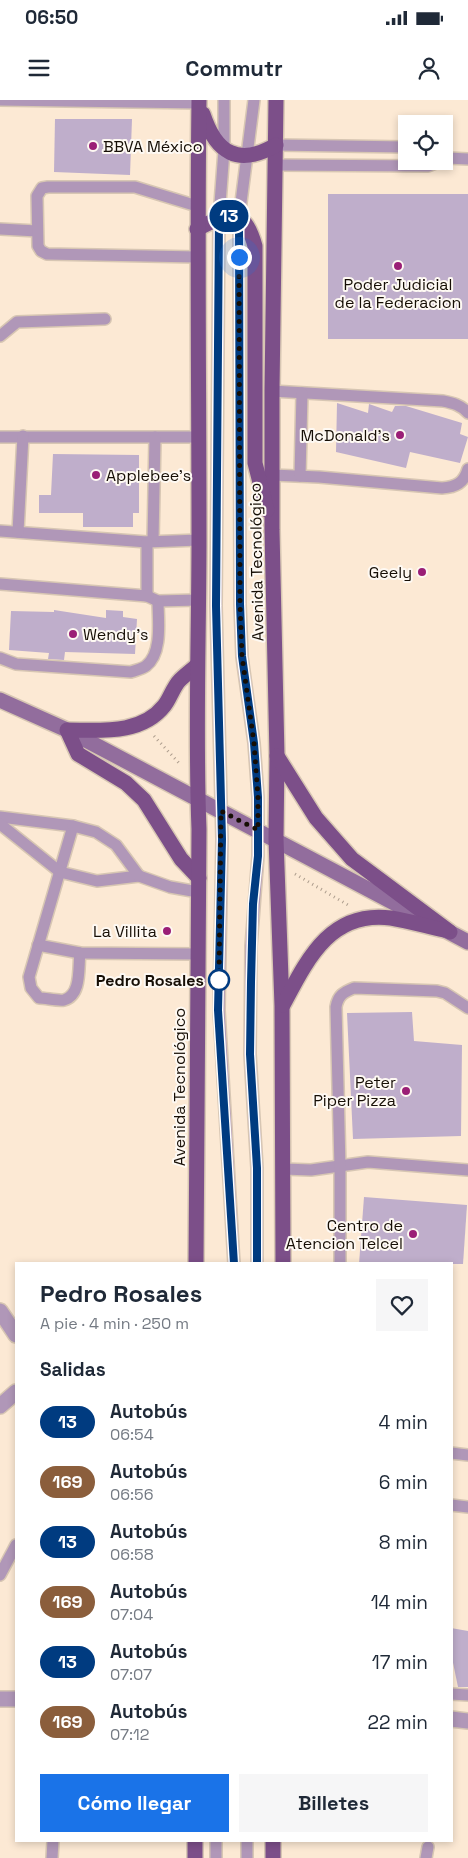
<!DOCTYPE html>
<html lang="es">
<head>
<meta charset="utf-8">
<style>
	:root { --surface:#fff; --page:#f6f6f7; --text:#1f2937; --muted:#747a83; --accent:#1a73e8 }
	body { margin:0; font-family:"Space Grotesk",sans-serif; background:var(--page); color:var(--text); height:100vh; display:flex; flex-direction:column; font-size:19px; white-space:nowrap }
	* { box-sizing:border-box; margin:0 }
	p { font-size:16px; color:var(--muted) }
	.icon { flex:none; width:28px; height:28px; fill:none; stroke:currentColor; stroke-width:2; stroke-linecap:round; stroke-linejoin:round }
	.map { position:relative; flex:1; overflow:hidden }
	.panel { position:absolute; left:15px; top:1162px; width:438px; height:580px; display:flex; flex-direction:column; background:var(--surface); border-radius:0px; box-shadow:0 2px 8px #0003 }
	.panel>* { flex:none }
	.badge { padding:0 10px; border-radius:16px; font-size:18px; line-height:32px }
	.buttons { position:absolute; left:398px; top:15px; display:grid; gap:10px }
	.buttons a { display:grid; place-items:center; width:55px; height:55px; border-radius:0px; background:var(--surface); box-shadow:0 2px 8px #0003; font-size:25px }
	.you { position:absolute; width:25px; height:25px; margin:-12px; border:4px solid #fff; border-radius:50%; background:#1a73e8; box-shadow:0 0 0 8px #1a73e833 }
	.map>.badge { position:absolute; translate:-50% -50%; box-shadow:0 0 0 2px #fff }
	h2 { padding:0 25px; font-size:19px; line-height:45px }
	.round { display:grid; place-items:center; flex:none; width:52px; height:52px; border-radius:0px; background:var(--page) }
	.head { display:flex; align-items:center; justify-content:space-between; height:85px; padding:0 25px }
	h1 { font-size:24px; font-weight:600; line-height:38px }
	.cta { display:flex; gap:10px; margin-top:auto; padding:10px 25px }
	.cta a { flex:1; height:58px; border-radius:0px; background:var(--accent); color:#fff; font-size:20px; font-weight:600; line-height:58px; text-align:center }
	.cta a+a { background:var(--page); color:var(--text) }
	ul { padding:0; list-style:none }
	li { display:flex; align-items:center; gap:15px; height:60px; padding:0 25px }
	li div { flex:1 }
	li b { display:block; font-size:19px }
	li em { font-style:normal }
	li .badge { min-width:55px; font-weight:700; text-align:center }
	.status { display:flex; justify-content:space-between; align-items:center; height:35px; padding:0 25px; background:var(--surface); direction:ltr }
	.status svg { height:14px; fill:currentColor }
	header { display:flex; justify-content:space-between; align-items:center; height:65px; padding:0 25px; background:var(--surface); font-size:22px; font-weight:600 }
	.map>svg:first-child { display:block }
</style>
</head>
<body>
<div class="status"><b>06:50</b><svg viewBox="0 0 49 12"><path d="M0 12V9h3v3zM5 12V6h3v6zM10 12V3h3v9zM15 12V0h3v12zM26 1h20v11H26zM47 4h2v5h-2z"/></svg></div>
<header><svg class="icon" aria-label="menu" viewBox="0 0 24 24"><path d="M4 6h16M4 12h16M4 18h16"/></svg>Commutr<svg class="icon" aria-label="person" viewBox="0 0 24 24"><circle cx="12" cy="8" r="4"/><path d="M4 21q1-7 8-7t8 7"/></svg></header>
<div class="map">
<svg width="468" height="1758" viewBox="0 0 468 1758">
	<rect width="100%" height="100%" fill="#fce9d4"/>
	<g fill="#bfaecb">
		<polygon points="55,19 132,19 130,75 54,72"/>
		<rect x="328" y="94" width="140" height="145"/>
		<polygon points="337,303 368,313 369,304 392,312 395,306 406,306 462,323 460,334 468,337 460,363 410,352 406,368 336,352"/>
		<polygon points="53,354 139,355 139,413 133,413 133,427 83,427 83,413 39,413 39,395 51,395"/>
		<polygon points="54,510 106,518 106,510 123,511 123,517 137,519 135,554 65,552 64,560 48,559 49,553 9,550 11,511 54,512"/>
		<polygon points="412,912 414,941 462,945 461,1036 353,1039 347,913"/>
		<polygon points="364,1097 467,1105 463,1164 359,1164"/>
		<polygon points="451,1528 468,1531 468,1587 458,1587 451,1553"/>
	</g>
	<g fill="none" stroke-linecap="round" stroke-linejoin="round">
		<g stroke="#d7c6b3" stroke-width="14">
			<g id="lane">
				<polyline points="0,0 199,3"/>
				<polyline points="224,0 224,50 219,117 216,506 222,739 219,910 234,1164"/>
				<polyline points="254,0 239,118 240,504 242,557 254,643 258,697 258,756 251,846 250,954 257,1068 257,1164"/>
				<polyline points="276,45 406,47"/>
				<polyline points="444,60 448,58 468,59"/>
				<polyline points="275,65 428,66 441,61"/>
				<polyline points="0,129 37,131"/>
				<polyline points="197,157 47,154 41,151 38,146 37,96 42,88 48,87 135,87 197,106"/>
				<polyline points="0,236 17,222 105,219"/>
				<path d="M 272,291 L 443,301 C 453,303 461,305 468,313"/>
				<polyline points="0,337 198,337"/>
				<path d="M 272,375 L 319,377 L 442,388 C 456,387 464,383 468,369"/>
				<polyline points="300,376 302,293"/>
				<polyline points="0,431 147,442 199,440"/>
				<polyline points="18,432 23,336"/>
				<polyline points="153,441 155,337"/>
				<polyline points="147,442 147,496"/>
				<polyline points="0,484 147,496 158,501 198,500"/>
				<path d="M 0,558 L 16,564 L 131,572 C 136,570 142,569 146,566 C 163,553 158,519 158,501"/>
				<path d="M 0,717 L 73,726 L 29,877 L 31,888 L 39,898 C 46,898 57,901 64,900 C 82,895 78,867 80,853"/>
				<polyline points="0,724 60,772 97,781 139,776 170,787 198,792"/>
				<polyline points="73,726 96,732 116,745 139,776"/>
				<polyline points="38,845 80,853 197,854"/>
				<polyline points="284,1069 311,1070 368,1062 468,1070"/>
				<path d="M 340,1164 L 340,1067 L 336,907 C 338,895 344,892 354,888 L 437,891 L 445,893 L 468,908"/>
				<polyline points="451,1353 468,1355"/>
				<polyline points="451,1405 468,1407"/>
				<polyline points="0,1475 16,1445"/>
				<polyline points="451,1594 468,1595"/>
				<polyline points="52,1758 53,1741"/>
				<polyline points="216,1758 216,1741"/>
				<polyline points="247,1758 247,1741"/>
				<polyline points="426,1758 428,1747"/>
			</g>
		</g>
		<g stroke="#d7c6b3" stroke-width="18">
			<g id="street">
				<polyline points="0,1211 16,1235"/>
				<polyline points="0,1306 16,1292"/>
				<polyline points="0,1599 16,1599"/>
				<polyline points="451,1619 468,1621"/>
			</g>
		</g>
		<g stroke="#d7c6b3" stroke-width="18">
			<polyline id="secondary" points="0,600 67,630 468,842"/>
		</g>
		<g stroke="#d7c6b3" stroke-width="18">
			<g id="primary">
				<polyline points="276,0 272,291 272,430 277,656 276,739 282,906 283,1164"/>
				<path d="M 203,14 C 216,53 238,67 276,45"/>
				<path d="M 197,129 C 228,113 244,106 255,146 L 255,363 L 267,410"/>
				<path d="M 197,565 C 192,570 185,575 180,580 C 173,587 170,599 164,606 C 141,635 100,630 67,630 L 78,654 L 126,683 L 144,700 L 181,759 L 199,778"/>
				<polyline points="277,656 316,718 352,759 450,832"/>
				<path d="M 283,905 C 307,860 330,810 391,818 C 409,821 426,826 444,830"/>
				<path d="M 196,1164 L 199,729 C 195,632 199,535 199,438 C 199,292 197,146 199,0"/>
				<polyline points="195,1758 195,1741"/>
				<polyline points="273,1758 273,1741"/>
			</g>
		</g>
		<g stroke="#ad9d8d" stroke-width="3" stroke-dasharray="1 4" stroke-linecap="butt">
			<polyline points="154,636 179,663"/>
			<polyline points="295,774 348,805"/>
		</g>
		<use href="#lane" stroke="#b097b8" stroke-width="11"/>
		<use href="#street" stroke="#b097b8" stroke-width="15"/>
		<use href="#secondary" stroke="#926d9d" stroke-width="15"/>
		<use href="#primary" stroke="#7c4f89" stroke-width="15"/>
	</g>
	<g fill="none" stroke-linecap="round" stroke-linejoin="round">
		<g stroke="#fff" stroke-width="11">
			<polyline id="line" points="234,1164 218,910 222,739 216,506 219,117 229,116 239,118 240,504 242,556 254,643 258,697 258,756 253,804 251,882 250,954 257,1068 257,1164"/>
		</g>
		<use href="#line" stroke="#003b80" stroke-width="8"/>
		<polyline stroke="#160e05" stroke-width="5" stroke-dasharray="0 9" points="219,880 221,711 258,730 258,697 254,643 242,556 240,504 239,157"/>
	</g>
	<g fill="#9a1e76" stroke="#fef9f3" stroke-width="2">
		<circle cx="93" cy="46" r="5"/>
		<circle cx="398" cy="166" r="5"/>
		<circle cx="400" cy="335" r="5"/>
		<circle cx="96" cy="375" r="5"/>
		<circle cx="422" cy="472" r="5"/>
		<circle cx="73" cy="534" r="5"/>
		<circle cx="167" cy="831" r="5"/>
		<circle cx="406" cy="991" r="5"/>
		<circle cx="413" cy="1134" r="5"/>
	</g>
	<circle fill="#fff" stroke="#003b80" stroke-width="2.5" cx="219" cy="880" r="10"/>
	<g text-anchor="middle" stroke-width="4" stroke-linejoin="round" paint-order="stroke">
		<g font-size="16" fill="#160e05" stroke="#fef9f3" text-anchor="end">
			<text x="103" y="52" text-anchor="start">BBVA México</text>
			<text x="398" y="190" text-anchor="middle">Poder Judicial<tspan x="398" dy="18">de la Federacion</tspan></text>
			<text x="390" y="341">McDonald's</text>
			<text x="106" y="381" text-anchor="start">Applebee's</text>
			<text x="412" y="478">Geely</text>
			<text x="83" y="540" text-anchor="start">Wendy's</text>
			<text x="157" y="837">La Villita</text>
			<text x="396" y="988">Peter<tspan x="396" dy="18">Piper Pizza</tspan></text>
			<text x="403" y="1131">Centro de<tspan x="403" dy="18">Atencion Telcel</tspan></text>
		</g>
		<g font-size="16" fill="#160e05" stroke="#fef9f3">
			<text transform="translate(256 462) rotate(-91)" y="6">Avenida Tecnológico</text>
			<text transform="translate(179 987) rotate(-90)" y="6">Avenida Tecnológico</text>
		</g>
		<g font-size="16" font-weight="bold" fill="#160e05" stroke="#fef9f3" text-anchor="end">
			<text x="204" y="886">Pedro Rosales</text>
		</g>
	</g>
</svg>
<div class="buttons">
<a><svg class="icon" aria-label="locate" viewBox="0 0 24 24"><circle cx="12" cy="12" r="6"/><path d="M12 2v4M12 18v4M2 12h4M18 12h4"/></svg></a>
</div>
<div class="you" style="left:239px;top:157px"></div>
<b class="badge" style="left:229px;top:116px;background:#003b80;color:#fff">13</b>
<section class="panel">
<div class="head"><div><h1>Pedro Rosales</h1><p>A pie · 4 min · 250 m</p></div><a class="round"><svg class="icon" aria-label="heart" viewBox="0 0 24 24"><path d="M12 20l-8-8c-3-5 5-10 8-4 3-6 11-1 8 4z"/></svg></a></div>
<h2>Salidas</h2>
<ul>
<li><span class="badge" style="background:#003b80;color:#fff">13</span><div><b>Autobús</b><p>06:54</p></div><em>4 min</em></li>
<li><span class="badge" style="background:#8b5e3c;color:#fff">169</span><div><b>Autobús</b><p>06:56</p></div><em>6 min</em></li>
<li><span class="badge" style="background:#003b80;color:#fff">13</span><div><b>Autobús</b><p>06:58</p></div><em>8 min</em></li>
<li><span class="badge" style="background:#8b5e3c;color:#fff">169</span><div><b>Autobús</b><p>07:04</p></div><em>14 min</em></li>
<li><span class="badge" style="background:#003b80;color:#fff">13</span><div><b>Autobús</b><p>07:07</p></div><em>17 min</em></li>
<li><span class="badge" style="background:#8b5e3c;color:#fff">169</span><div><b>Autobús</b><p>07:12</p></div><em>22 min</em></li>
</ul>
<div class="cta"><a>Cómo llegar</a><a>Billetes</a></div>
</section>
</div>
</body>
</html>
